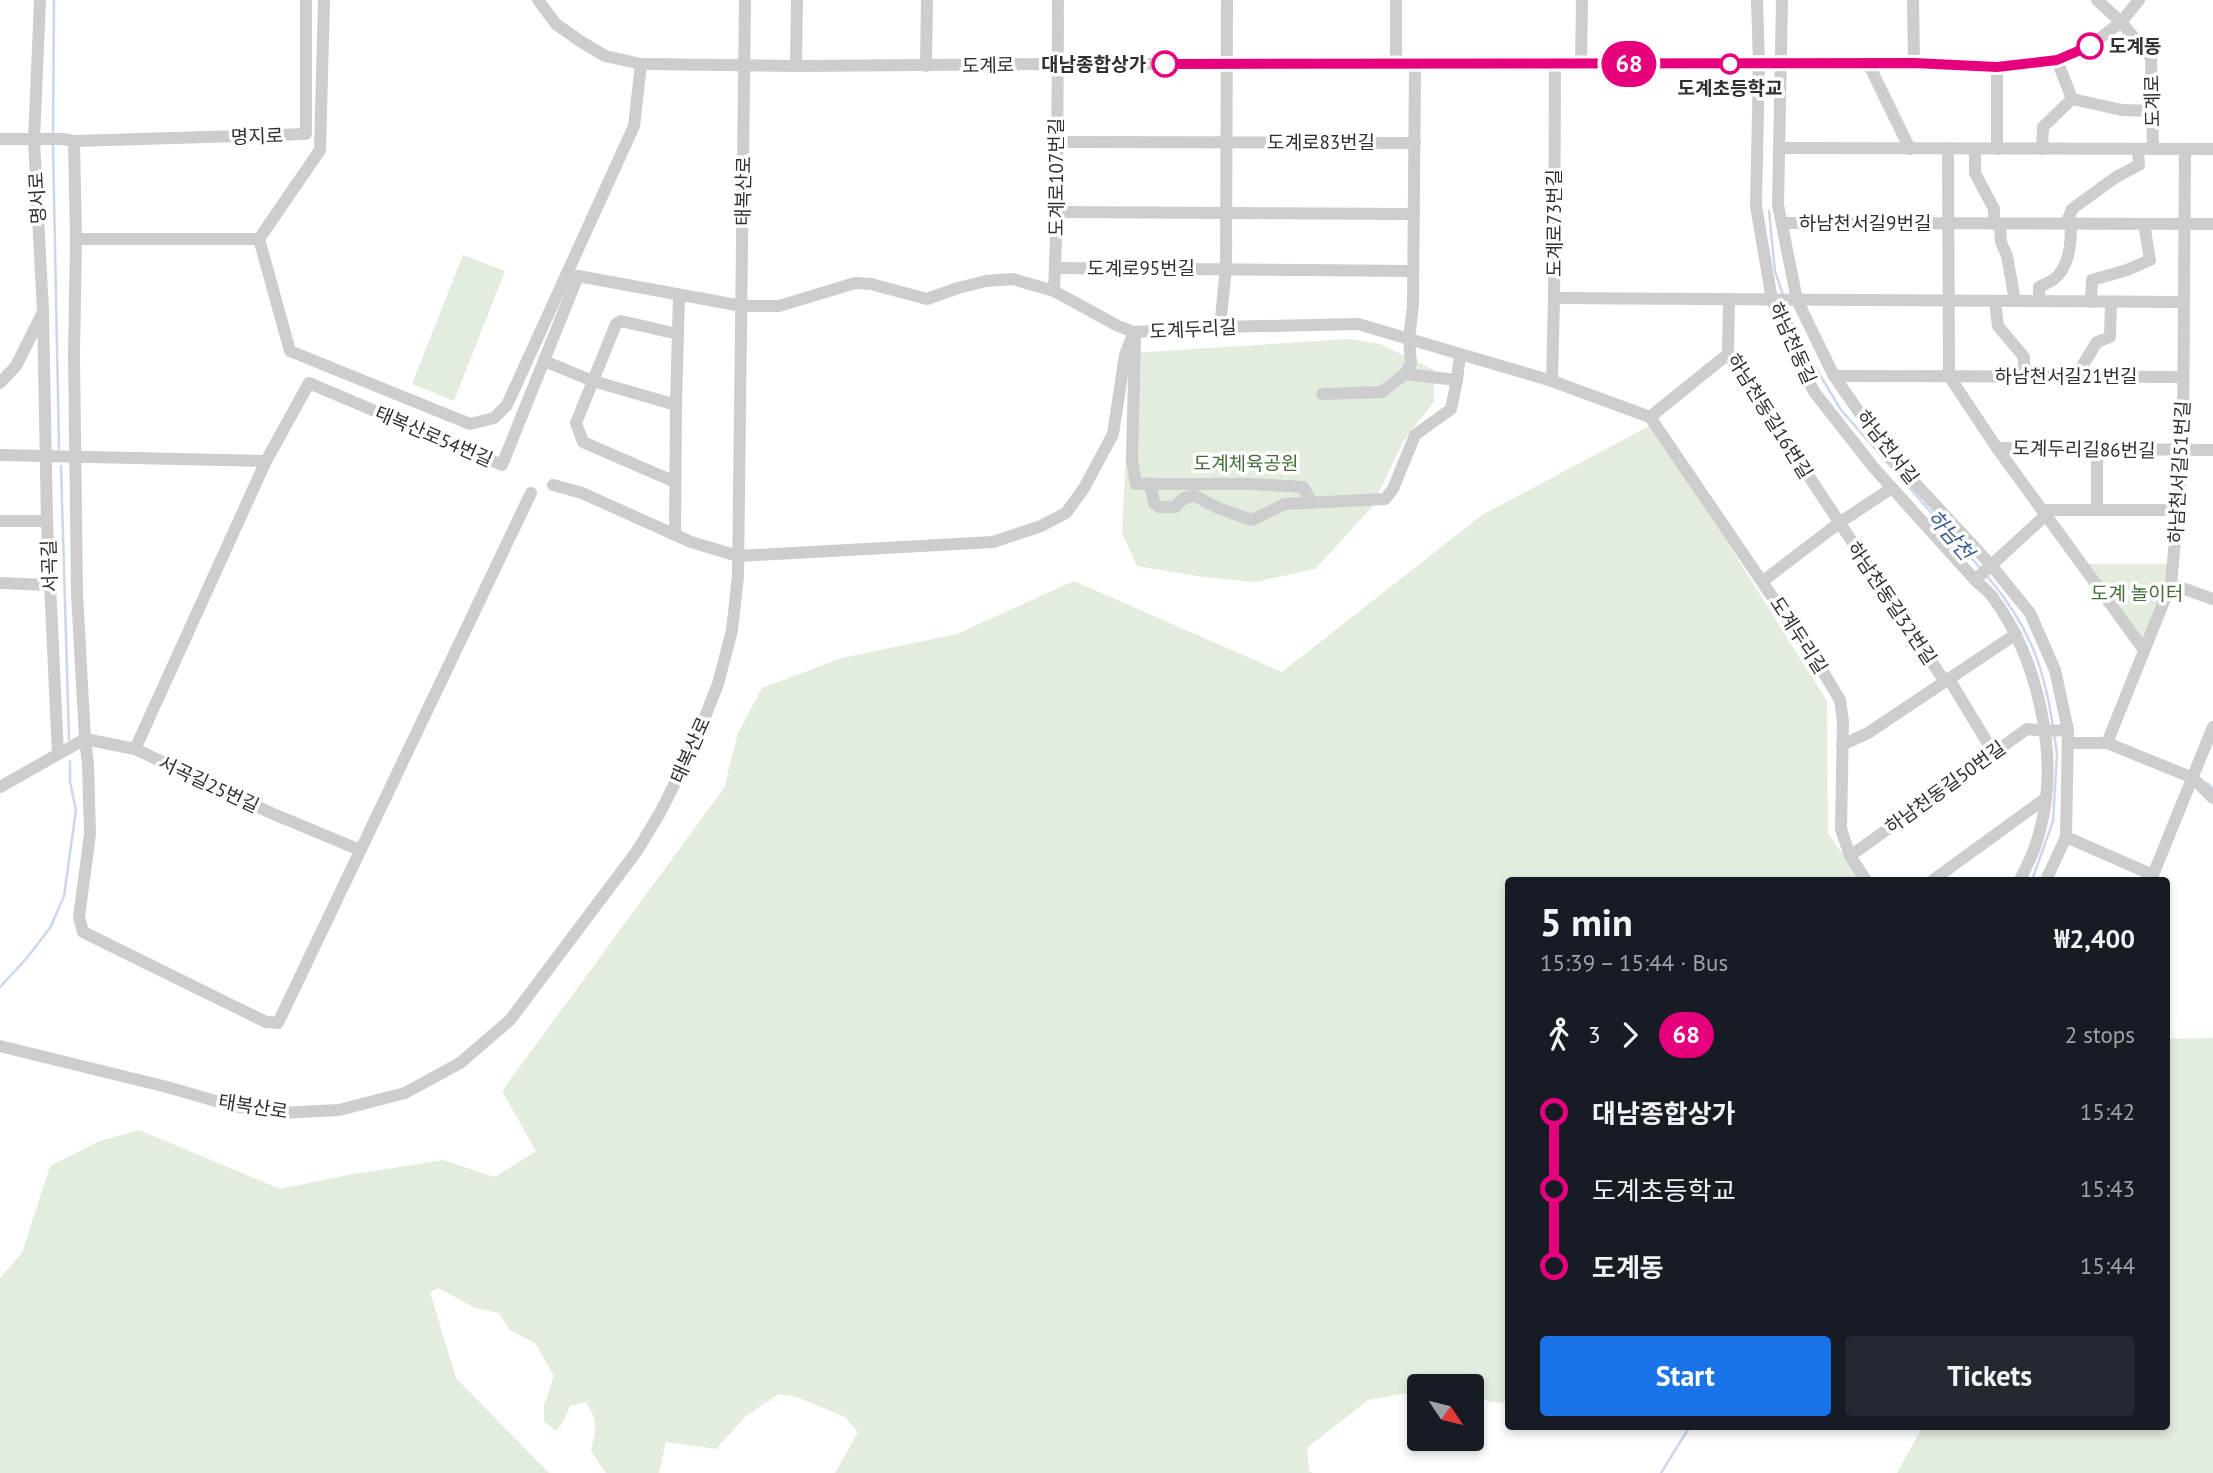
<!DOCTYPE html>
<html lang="en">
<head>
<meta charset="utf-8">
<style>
	:root { --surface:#171b24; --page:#242831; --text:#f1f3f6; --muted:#9ea1a6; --accent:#1a73e8 }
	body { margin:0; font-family:"PT Sans","Noto Sans KR",sans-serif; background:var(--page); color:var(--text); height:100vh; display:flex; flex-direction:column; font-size:26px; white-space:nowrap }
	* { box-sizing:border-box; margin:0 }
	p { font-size:23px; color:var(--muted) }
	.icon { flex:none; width:38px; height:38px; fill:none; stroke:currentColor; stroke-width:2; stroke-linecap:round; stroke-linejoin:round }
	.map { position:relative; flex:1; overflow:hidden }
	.sheet { position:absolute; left:1505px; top:877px; width:665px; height:553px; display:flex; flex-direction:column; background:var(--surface); border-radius:7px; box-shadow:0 4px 10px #0003 }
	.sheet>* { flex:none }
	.badge { padding:0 14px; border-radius:23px; font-size:24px; line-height:46px }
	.needle { width:46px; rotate:125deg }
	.fabs { position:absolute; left:1407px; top:1374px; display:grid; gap:14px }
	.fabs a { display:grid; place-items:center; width:77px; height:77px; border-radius:7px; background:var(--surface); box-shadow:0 4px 10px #0003; font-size:35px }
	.map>.badge { position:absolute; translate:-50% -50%; box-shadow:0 0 0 4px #fff }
	.legs { display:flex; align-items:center; gap:10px; height:77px; padding:0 35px; font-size:23px }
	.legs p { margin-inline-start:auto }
	.headline { display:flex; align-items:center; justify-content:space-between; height:119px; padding:0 35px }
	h1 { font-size:38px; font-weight:700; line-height:52px }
	.action { display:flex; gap:14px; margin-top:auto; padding:14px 35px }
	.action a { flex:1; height:80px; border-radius:7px; background:var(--accent); color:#fff; font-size:28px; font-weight:700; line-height:80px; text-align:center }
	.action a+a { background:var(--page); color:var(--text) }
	ul { padding:0 35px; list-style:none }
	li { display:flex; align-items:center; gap:24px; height:77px; font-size:26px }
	li i { display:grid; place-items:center; width:10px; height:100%; margin:0 9px; background:currentColor }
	li i::after { content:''; width:18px; height:18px; margin:-9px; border:5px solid; border-radius:50%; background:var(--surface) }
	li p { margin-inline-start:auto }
	li:first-child i { background:linear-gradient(#0000 50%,currentColor 0) }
	li:last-child i { background:linear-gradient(currentColor 50%,#0000 0) }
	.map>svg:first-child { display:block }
</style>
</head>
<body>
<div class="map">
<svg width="2213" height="1473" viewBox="0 0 2213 1473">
	<rect width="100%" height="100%" fill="#fff"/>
	<g fill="#e2edde">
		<polygon points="463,255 505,271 454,401 412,384"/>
		<polygon points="1350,339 1380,344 1434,370 1434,402 1404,440 1372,507 1315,569 1255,582 1203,577 1137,566 1122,533 1131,353"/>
		<path d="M 1653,424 L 1827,701 L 1828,833 L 1860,880 L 1508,880 L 1508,1403 L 1490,1402 L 1472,1395 L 1472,1386 L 1419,1386 L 1419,1391 L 1368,1400 L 1307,1448 L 1309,1471 L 1313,1473 L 835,1473 L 858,1432 L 845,1417 L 797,1397 L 779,1394 L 746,1416 L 716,1449 L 666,1442 L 659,1473 L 606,1473 L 591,1451 C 596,1428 599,1423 586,1402 L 570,1406 L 563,1422 L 556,1431 L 544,1421 L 544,1406 L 554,1376 L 535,1343 L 510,1330 L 499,1313 L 475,1308 L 438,1288 L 430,1292 L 456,1378 L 549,1473 L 0,1473 L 0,1278 L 22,1253 L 50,1166 L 100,1141 L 139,1130 L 280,1189 L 348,1175 L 443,1160 L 495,1177 L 536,1151 L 502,1091 L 724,788 L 738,733 L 762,688 L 842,658 L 957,634 L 1074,581 L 1282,672 L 1482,515 Z"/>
		<polygon points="2082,564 2172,564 2143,648"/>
		<polygon points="2213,1038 2213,1473 1897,1473 1923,1426 2166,1426 2167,1039"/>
	</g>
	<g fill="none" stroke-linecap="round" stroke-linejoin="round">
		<g stroke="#cad7ed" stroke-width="2.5">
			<polyline points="53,135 54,0"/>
			<polyline points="53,145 59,449"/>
			<polyline points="1769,211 1775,271 1783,295"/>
			<polyline points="1786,305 1797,337 1841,410 1980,568"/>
			<polyline points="61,466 69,739"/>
			<path d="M 1987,576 C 2028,624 2044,665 2053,727"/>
			<polyline points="2207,783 2213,789"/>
			<polyline points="2032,880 2053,821 2057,754 2054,734"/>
			<polyline points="0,987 26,959 50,928 64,896 76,810 70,782 70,761"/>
			<polyline points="1661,1473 1690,1426"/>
		</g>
		<g stroke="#cdcdcd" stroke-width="12">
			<polyline points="40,0 34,140 43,311 47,521 58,754"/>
			<polyline points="538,0 556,24 580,41 605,56 641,64 796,66 1057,64 1914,63 1997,67 2057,60 2090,46 2121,22 2139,0"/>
			<path d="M 1757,0 L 1759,64 L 1756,206 L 1772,300 L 1792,351 L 1815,393 L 1874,468 L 1975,580 C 1981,586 1989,591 1994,599 C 2038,659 2060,758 2040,830 C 2036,848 2028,864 2020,880"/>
			<polyline points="1782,0 1778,205 1797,300 1834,376 1889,455 1991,565 2030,613 2055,670 2068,730 2066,837 2046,880"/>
			<polyline points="1913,0 1914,63"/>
			<polyline points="2097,0 2121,22 2151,58 2153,149"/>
			<polyline points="2057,60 2072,99"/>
			<polyline points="1868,63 1910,149"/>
			<polyline points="1396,64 1396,0"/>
			<polyline points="1581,64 1582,0"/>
			<polyline points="796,66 797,0"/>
			<polyline points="926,66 927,0"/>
			<polyline points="0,139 63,139 74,141 306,134 306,0"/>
			<polyline points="74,141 76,239 74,354 77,594 85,739 88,764 90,834 79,917 83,932 266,1022 278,1023 531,493"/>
			<polyline points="1057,142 1415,143"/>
			<polyline points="1780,148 2213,149"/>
			<polyline points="1948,149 1949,376 1997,448 2144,650"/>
			<polyline points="1975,149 1975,173 1994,209 1994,224"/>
			<polyline points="1997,149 1997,67"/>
			<polyline points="2042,149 2043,127 2072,99 2122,110 2151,111"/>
			<polyline points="1057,212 1414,214"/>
			<polyline points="1782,223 2213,224"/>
			<polyline points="2000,224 2001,242 2007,256 2015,301"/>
			<polyline points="2066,224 2072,209 2116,177 2139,165 2138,149"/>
			<polyline points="76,239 259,239 320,150 324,0"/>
			<polyline points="259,239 290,351 470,424 494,418 507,405 634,126 641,64"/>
			<polyline points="1055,268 1413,271"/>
			<polyline points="1054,291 1057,212 1058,0"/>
			<polyline points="1554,298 2183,302"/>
			<polyline points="1729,300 1728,354 1945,682"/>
			<polyline points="1995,301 1998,326 2024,357 2024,376"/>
			<path d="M 2039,301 L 2039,287 C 2043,285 2050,282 2054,279 C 2070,267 2071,242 2071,224"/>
			<polyline points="2091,302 2092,280 2127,270 2150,260 2144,224"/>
			<polyline points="1220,327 1226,268 1227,0"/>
			<polyline points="1135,336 1132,460 1136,484 1252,484 1303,487 1312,503"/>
			<polyline points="544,361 593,381 676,405 679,295"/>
			<polyline points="1405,374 1457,380"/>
			<polyline points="1834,376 2183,377"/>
			<polyline points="2076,376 2097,342 2110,337 2111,302"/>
			<polyline points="1552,381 1554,298 1555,64"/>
			<polyline points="0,383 16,366 42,314"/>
			<polyline points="1322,394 1382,392 1405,374 1411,363 1409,339 1413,305 1415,65"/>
			<polyline points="1650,417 1728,354"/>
			<polyline points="1997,448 2213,450"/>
			<polyline points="2097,449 2097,509"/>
			<polyline points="0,455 266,461 309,383 502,465 578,276 742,306 779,306 855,283 871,284 927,299 958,288 986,281 1013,279 1054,291 1118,326 1134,332 1220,327 1358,324 1552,381 1650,417 1822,670 1840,700 1843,721 1841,829 1850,856 1866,880"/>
			<polyline points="675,482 583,442 576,423 616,324 621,321 678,334"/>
			<polyline points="1150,483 1154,503 1159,507 1175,507 1184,498 1195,496 1218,508 1252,520 1285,504 1385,499 1393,489 1415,435 1451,409 1457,380 1460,355"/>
			<polyline points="553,485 582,493 691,542 738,556 993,542 1041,526 1066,513 1084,488 1113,434 1125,355 1134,332"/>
			<polyline points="2042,510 2178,510"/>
			<polyline points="0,521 47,521"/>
			<polyline points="675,535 676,405"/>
			<polyline points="1975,580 2046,515"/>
			<polyline points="1763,581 1839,523 1892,488"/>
			<polyline points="0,583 49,585"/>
			<polyline points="2171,584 2213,599"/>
			<polyline points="1949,679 1993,752"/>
			<polyline points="2068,743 2107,743 2171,584 2183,450 2185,149"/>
			<polyline points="2107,743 2193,778 2213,798"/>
			<polyline points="1842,745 1868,733 2016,634"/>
			<polyline points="135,749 266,461"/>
			<polyline points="0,787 85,739 135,749 271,813 360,850"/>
			<polyline points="2066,837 2153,875"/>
			<polyline points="1850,856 2027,729 2047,731 2068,730"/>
			<polyline points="1933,880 2046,798"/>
			<polyline points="2149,880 2153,875 2213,727"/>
			<polyline points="0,1046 167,1087 233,1106 280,1113 339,1110 405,1093 460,1063 510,1020 637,851 661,811 693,747 718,684 732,630 738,576 745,0"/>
		</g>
	</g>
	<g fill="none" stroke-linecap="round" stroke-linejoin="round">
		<g stroke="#fff" stroke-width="16">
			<polyline id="line-1" points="1165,64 1914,63 1997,67 2057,60 2090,46"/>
		</g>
		<use href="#line-1" stroke="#e6007e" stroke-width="10"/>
	</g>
	<g fill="#fff" stroke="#e6007e" stroke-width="3.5">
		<circle cx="2090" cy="46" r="12"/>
		<circle cx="1165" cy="64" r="12"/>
		<circle cx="1730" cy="64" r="9"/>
	</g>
	<g text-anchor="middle" stroke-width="7" stroke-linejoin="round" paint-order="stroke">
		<g font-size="19" font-weight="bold" fill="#303030" stroke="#fff" text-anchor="start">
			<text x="2109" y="53">도계동</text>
			<text x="1146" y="71" text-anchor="end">대남종합상가</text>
			<text x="1730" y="95" text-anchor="middle">도계초등학교</text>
		</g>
		<g font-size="19" fill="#303030" stroke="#fff">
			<text transform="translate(988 65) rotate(-1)" y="7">도계로</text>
			<text transform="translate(2152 101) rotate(-91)" y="7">도계로</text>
			<text transform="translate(257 136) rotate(-2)" y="7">명지로</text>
			<text x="1321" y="149">도계로83번길</text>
			<text transform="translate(1056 177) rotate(-90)" y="7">도계로107번길</text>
			<text transform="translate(743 191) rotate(-89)" y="7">태복산로</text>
			<text transform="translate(37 198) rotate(-93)" y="7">명서로</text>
			<text transform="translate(1554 223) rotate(-90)" y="7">도계로73번길</text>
			<text x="1865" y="230">하남천서길9번길</text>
			<text x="1141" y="275">도계로95번길</text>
			<text transform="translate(1193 329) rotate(-3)" y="7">도계두리길</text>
			<text transform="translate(1793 343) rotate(66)" y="7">하남천동길</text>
			<text x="2066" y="383">하남천서길21번길</text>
			<text transform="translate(1770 416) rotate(58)" y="7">하남천동길16번길</text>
			<text transform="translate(434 436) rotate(23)" y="7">태복산로54번길</text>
			<text transform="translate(1888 447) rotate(52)" y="7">하남천서길</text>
			<text transform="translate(2084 449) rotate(1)" y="7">도계두리길86번길</text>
			<text transform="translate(2179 472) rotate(-87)" y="7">하남천서길51번길</text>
			<text transform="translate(49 566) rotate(-92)" y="7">서곡길</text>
			<text transform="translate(1892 603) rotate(56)" y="7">하남천동길32번길</text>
			<text transform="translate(1799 635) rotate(57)" y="7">도계두리길</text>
			<text transform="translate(690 750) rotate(-66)" y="7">태복산로</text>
			<text transform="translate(209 784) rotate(25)" y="7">서곡길25번길</text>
			<text transform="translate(1945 787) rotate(-36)" y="7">하남천동길50번길</text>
			<text transform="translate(253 1106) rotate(9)" y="7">태복산로</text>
		</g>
		<g font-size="19" fill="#476d3c" stroke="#fff">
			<text x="1246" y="470">도계체육공원</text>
			<text x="2137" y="600">도계 놀이터</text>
		</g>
		<g font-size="21" font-style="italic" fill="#3c5c94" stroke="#fff">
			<text transform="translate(1950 535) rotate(49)" y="7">하남천</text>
		</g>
	</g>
</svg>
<div class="fabs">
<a><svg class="needle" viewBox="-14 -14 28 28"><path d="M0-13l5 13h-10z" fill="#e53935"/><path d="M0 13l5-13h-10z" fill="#9ea1a6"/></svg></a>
</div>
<b class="badge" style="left:1629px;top:64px;background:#e6007e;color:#fff">68</b>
<section class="sheet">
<div class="headline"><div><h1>5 min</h1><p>15:39 – 15:44 · Bus</p></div><b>₩2,400</b></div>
<div class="legs"><svg class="icon" aria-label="walk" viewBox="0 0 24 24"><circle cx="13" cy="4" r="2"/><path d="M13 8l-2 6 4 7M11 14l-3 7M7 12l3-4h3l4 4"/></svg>3<svg class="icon" aria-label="forward" viewBox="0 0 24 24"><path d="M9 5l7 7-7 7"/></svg><b class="badge" style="background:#e6007e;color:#fff">68</b><p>2 stops</p></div>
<ul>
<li><i style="color:#e6007e"></i><b>대남종합상가</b><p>15:42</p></li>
<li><i style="color:#e6007e"></i><span>도계초등학교</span><p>15:43</p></li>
<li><i style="color:#e6007e"></i><b>도계동</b><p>15:44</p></li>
</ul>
<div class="action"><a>Start</a><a>Tickets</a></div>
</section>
</div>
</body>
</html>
